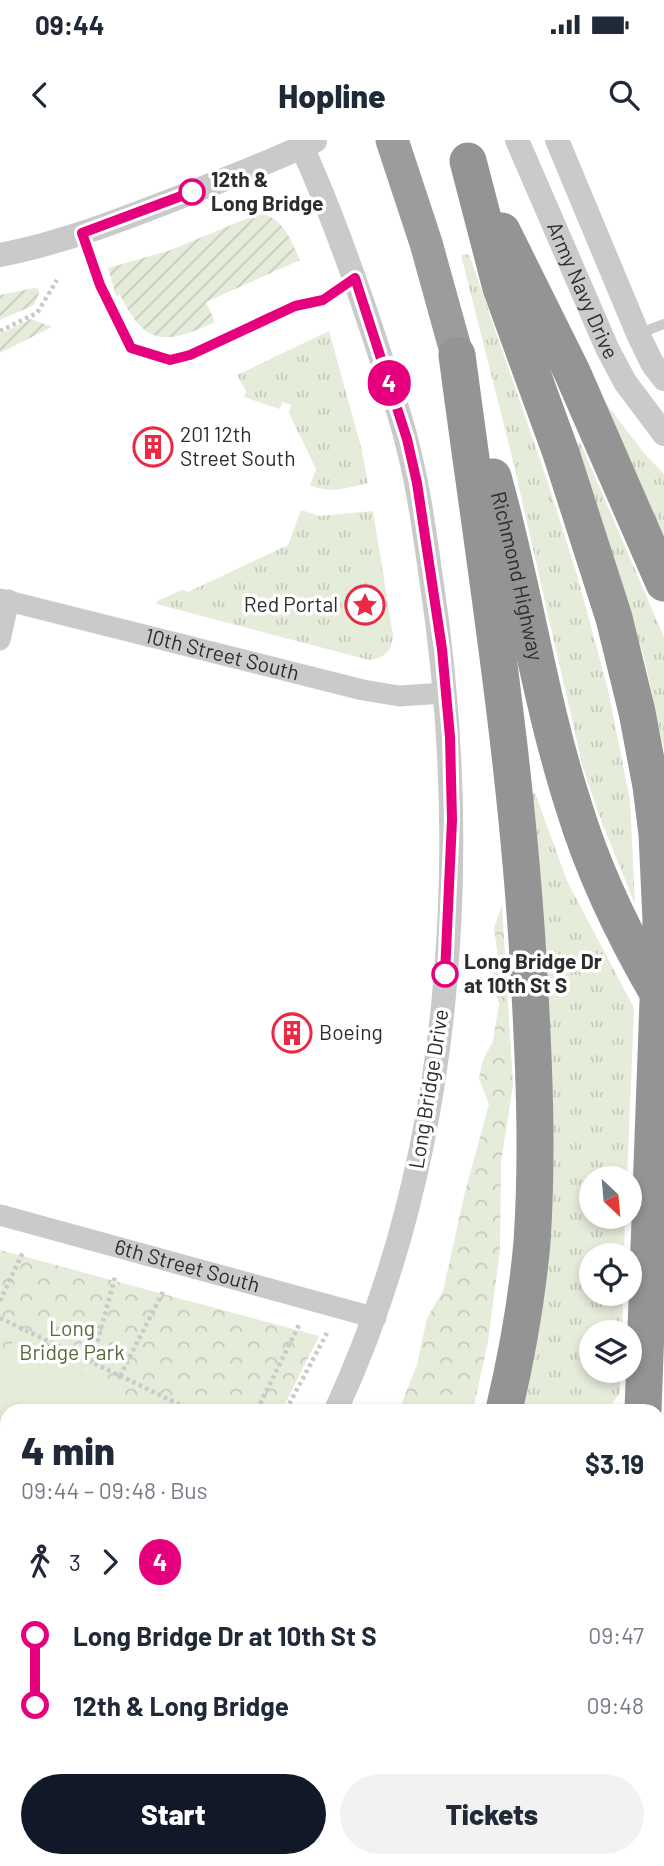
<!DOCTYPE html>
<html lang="en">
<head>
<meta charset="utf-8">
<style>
	:root { --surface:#fff; --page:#f2f2f3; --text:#1f2937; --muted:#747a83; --accent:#111827 }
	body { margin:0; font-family:Barlow,sans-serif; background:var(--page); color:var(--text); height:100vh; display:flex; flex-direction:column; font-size:26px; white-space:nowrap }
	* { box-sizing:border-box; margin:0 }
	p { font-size:23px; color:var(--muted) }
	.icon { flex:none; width:38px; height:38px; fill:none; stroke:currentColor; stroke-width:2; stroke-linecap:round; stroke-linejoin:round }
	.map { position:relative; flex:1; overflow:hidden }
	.panel { position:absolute; left:0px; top:1264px; width:665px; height:464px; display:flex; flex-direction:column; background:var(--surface); border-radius:21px 21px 0 0; box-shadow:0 4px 10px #0003 }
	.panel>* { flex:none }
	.badge { padding:0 14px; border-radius:23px; font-size:24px; line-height:46px }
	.needle { width:46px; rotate:154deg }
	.tools { position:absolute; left:579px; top:1026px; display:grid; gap:14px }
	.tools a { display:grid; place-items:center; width:63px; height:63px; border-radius:50%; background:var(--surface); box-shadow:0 4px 10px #0003; font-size:35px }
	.map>.badge { position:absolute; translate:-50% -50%; box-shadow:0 0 0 4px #fff }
	.legs { display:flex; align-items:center; gap:10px; height:77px; padding:0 21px; font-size:23px }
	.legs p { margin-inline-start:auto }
	.headline { display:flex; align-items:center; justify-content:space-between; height:119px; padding:0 21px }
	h1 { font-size:38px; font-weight:800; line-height:52px }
	.cta { display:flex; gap:14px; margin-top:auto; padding:14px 21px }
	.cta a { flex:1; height:80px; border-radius:42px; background:var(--accent); color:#fff; font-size:28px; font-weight:800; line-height:80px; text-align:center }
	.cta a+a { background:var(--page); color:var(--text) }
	ul { padding:0 21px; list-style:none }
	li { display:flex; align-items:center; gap:24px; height:70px; font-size:26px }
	li i { display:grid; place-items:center; width:10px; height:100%; margin:0 9px; background:currentColor }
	li i::after { content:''; width:18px; height:18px; margin:-9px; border:5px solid; border-radius:50%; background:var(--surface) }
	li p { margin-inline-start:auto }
	li:first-child i { background:linear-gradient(#0000 50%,currentColor 0) }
	li:last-child i { background:linear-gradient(currentColor 50%,#0000 0) }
	.status { display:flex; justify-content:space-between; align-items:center; height:49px; padding:0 35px; background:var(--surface); direction:ltr }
	.status svg { height:19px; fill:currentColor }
	header { display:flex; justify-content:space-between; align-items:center; height:91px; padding:0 21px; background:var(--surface); font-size:32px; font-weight:800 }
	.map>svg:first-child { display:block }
</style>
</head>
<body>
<div class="status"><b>09:44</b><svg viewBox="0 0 49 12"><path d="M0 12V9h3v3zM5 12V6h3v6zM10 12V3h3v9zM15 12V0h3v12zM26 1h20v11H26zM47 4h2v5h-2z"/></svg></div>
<header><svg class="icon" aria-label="back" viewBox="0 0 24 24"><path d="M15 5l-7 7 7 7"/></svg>Hopline<svg class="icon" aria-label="search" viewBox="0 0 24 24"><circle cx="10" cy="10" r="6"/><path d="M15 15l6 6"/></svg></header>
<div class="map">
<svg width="664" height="1726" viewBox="0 0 664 1726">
	<defs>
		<pattern id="grass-tufts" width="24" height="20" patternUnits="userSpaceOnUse" patternTransform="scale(1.75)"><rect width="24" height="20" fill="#e5ecda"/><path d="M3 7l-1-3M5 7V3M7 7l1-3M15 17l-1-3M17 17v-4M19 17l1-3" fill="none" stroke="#c5cbbb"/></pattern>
		<pattern id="forest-crowns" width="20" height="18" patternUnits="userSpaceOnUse" patternTransform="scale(1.75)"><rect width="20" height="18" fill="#e5ecda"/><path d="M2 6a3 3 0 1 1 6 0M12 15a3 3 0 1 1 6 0" fill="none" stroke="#c5cbbb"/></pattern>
		<pattern id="garden-furrows" width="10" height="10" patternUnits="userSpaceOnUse" patternTransform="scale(1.75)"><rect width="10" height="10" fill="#e5ecda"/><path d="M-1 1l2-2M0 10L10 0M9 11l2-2" fill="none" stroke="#c5cbbb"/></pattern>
	</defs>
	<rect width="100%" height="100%" fill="#fff"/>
	<g fill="url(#grass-tufts)">
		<polygon points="469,114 547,340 578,438 608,550 630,660 635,764 602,683 583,628 513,321 461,115"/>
		<path d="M 329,191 L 361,307 L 368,343 C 347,348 330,354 310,345 L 316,329 L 289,273 L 291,265 L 283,262 L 279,269 L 244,257 L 246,251 L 237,235 Z"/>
		<polygon points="598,253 644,313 664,334 664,402"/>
		<polygon points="580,302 664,497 664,609 644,517 574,305"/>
		<path d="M 301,370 L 319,376 L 373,371 L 393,496 C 392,511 384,519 369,520 L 156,464 L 157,461 L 182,450 L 188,452 L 288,405 Z"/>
		<polygon points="535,653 567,741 634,868 627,1038 592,1038 592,1076 625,1076 624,1115 592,1115 592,1153 623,1153 622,1192 592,1192 592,1230 620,1230 620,1253 607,1270 517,1270 530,655"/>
		<polygon points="664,1590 664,1726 648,1726 648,1720 658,1720 658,1598"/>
	</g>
	<g fill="url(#forest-crowns)">
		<polygon points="502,765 513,945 501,1022 500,1109 488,1202 473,1270 399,1270 417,1225 427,1178 443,1151 465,1052 489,964 479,938 483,920 493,901 499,864 492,837 498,818 494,788"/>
		<polygon points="0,1110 319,1196 282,1270 7,1270 7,1720 63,1720 60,1726 0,1726"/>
		<polygon points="183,1720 282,1720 280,1726 180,1726"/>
	</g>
	<g fill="url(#garden-furrows)">
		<path d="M 264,74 C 286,82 291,101 300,120 L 206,162 L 215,182 C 167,204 146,208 120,155 L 116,156 L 108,128 L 168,111 L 248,78 Z"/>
		<polygon points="34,148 38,149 39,153 34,165 0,180 0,155"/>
		<polygon points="31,179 52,187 0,213 0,194"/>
	</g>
	<polygon fill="#e5ecda" points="13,1201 156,1270 7,1270 7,1612 0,1609 0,1227"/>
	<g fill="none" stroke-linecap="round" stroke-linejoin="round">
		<g stroke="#cacaca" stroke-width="4.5" stroke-dasharray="3.5 3.5" stroke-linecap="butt">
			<polyline points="0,191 37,173 57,140"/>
			<polyline points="0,1161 23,1112"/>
			<polyline points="0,1178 191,1270"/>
			<polyline points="92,1222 115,1137"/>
			<polyline points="120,1236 164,1150"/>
			<polyline points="257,1270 299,1185"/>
			<polyline points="286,1270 327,1193"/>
			<polyline points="0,1627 7,1631"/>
			<polyline points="0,1677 7,1683"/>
			<polyline points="0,1702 7,1706"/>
			<polyline points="37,1720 50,1726"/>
			<polyline points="54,1720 59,1726"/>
			<polyline points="63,1726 66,1720"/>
		</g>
		<g stroke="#cacaca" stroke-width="10">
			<polyline points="82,93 100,145 131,208 170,220 190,215 294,166 323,160 355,138"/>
			<polyline points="638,194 664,184"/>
		</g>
		<g stroke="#cacaca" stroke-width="21">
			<path id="s1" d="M 0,459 L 363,550 L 399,556 L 445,553"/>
			<polyline points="0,500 9,460"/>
			<path id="s2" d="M 0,1075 L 376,1178"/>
		</g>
		<g stroke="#cacaca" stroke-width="24">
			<path id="s3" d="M 517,0 L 607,208 L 625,242 L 664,294"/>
			<polyline points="557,0 638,194 652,223 664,239"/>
			<path d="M 302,7 C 333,75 357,144 380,215 C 389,244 400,273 407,303 C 418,345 424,388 430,431 C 473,710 455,1012 336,1270"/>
			<path d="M 0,115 C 62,103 121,80 180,57 C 225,39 271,22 315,1"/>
			<polyline points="109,1726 112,1720"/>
		</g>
		<polyline stroke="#9c9c9c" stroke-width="33" points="392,0 426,103 457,215"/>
		<g stroke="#949494" stroke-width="37">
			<polyline points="468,21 501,148 561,313 614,478 637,572 651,646 657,694 661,780 643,1270"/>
			<polyline points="502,91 572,232 664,443"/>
			<path d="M 457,215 C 484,421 518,627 529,835 C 534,924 538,1013 532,1102 C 527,1159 517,1215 504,1270"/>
			<path id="s4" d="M 493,337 C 524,446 539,559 574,667 C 594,733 624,795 659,855"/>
			<polyline points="658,1385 664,1376"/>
			<polyline points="658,1440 664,1433"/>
			<polyline points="658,1529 664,1521"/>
			<polyline points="319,1726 322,1720"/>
			<polyline points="360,1726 363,1720"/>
			<polyline points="461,1726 464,1720"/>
			<polyline points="526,1726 529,1720"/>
			<polyline points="626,1726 627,1720"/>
		</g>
	</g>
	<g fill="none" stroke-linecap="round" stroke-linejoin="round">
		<g stroke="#fff" stroke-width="16">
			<polyline id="line-1" points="192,52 82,93 100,145 131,208 170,220 190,215 295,166 323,160 355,138 407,299 417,343 442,509 450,597 452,680 445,834"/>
		</g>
		<use href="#line-1" stroke="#e6007e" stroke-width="10"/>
	</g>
	<defs>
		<g id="building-ring" transform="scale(2.0125)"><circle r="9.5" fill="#fff" stroke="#eb2943" stroke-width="1.5"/><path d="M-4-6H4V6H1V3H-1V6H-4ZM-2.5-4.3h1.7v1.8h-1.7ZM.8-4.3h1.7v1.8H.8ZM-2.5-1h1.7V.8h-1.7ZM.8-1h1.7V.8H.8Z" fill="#eb2943"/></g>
		<g id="sight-ring" transform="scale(2.0125)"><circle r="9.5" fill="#fff" stroke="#eb2943" stroke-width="1.5"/><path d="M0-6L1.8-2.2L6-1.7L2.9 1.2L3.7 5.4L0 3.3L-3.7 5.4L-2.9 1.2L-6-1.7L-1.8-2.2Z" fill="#eb2943"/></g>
	</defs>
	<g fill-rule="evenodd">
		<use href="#building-ring" x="153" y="307"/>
		<use href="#sight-ring" x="365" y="465"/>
		<use href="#building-ring" x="292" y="893"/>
	</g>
	<g fill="#fff" stroke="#e6007e" stroke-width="3.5">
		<circle cx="192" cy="52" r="12"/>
		<circle cx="445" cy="834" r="12"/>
	</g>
	<g text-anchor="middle" stroke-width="7" stroke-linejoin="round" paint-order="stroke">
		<g font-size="21" font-weight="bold" fill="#2d2d2d" stroke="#fff" text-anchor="start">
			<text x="211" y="47">12th &amp;<tspan x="211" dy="24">Long Bridge</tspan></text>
			<text x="464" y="829">Long Bridge Dr<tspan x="464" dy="24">at 10th St S</tspan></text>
		</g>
		<g font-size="21" fill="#2d2d2d" stroke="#fff">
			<text dy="7" stroke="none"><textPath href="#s3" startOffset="164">Army Navy Drive</textPath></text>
			<text dy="7" stroke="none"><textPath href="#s4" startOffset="102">Richmond Highway</textPath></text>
			<text dy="7" stroke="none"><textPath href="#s1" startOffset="229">10th Street South</textPath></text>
			<text transform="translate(429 949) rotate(-81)" y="7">Long Bridge Drive</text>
			<text dy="7" stroke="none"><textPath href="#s2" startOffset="194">6th Street South</textPath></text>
		</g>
		<g font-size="21" fill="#2d2d2d" stroke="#fff" text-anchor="start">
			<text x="180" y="302">201 12th<tspan x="180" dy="24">Street South</tspan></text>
			<text x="338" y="472" text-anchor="end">Red Portal</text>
			<text x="319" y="900">Boeing</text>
		</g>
		<g font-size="21" fill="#536a3a" stroke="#fff">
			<text x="72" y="1196">Long<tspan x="72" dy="24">Bridge Park</tspan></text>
		</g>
	</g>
</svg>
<div class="tools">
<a><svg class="needle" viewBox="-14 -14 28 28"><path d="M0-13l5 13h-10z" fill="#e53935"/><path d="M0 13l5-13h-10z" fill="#747a83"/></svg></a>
<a><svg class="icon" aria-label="locate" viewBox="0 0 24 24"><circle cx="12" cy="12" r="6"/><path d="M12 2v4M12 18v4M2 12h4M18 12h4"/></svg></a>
<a><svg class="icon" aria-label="layers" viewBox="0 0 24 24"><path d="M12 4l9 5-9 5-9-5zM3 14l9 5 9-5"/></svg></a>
</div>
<b class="badge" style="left:389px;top:243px;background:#e6007e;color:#fff">4</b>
<section class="panel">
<div class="headline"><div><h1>4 min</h1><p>09:44 – 09:48 · Bus</p></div><b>$3.19</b></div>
<div class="legs"><svg class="icon" aria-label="walk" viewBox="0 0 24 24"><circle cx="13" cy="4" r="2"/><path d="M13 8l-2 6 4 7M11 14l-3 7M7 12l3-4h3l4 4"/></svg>3<svg class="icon" aria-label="forward" viewBox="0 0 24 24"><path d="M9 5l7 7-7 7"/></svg><b class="badge" style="background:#e6007e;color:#fff">4</b></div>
<ul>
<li><i style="color:#e6007e"></i><b>Long Bridge Dr at 10th St S</b><p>09:47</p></li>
<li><i style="color:#e6007e"></i><b>12th &amp; Long Bridge</b><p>09:48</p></li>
</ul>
<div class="cta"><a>Start</a><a>Tickets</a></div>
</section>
</div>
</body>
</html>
